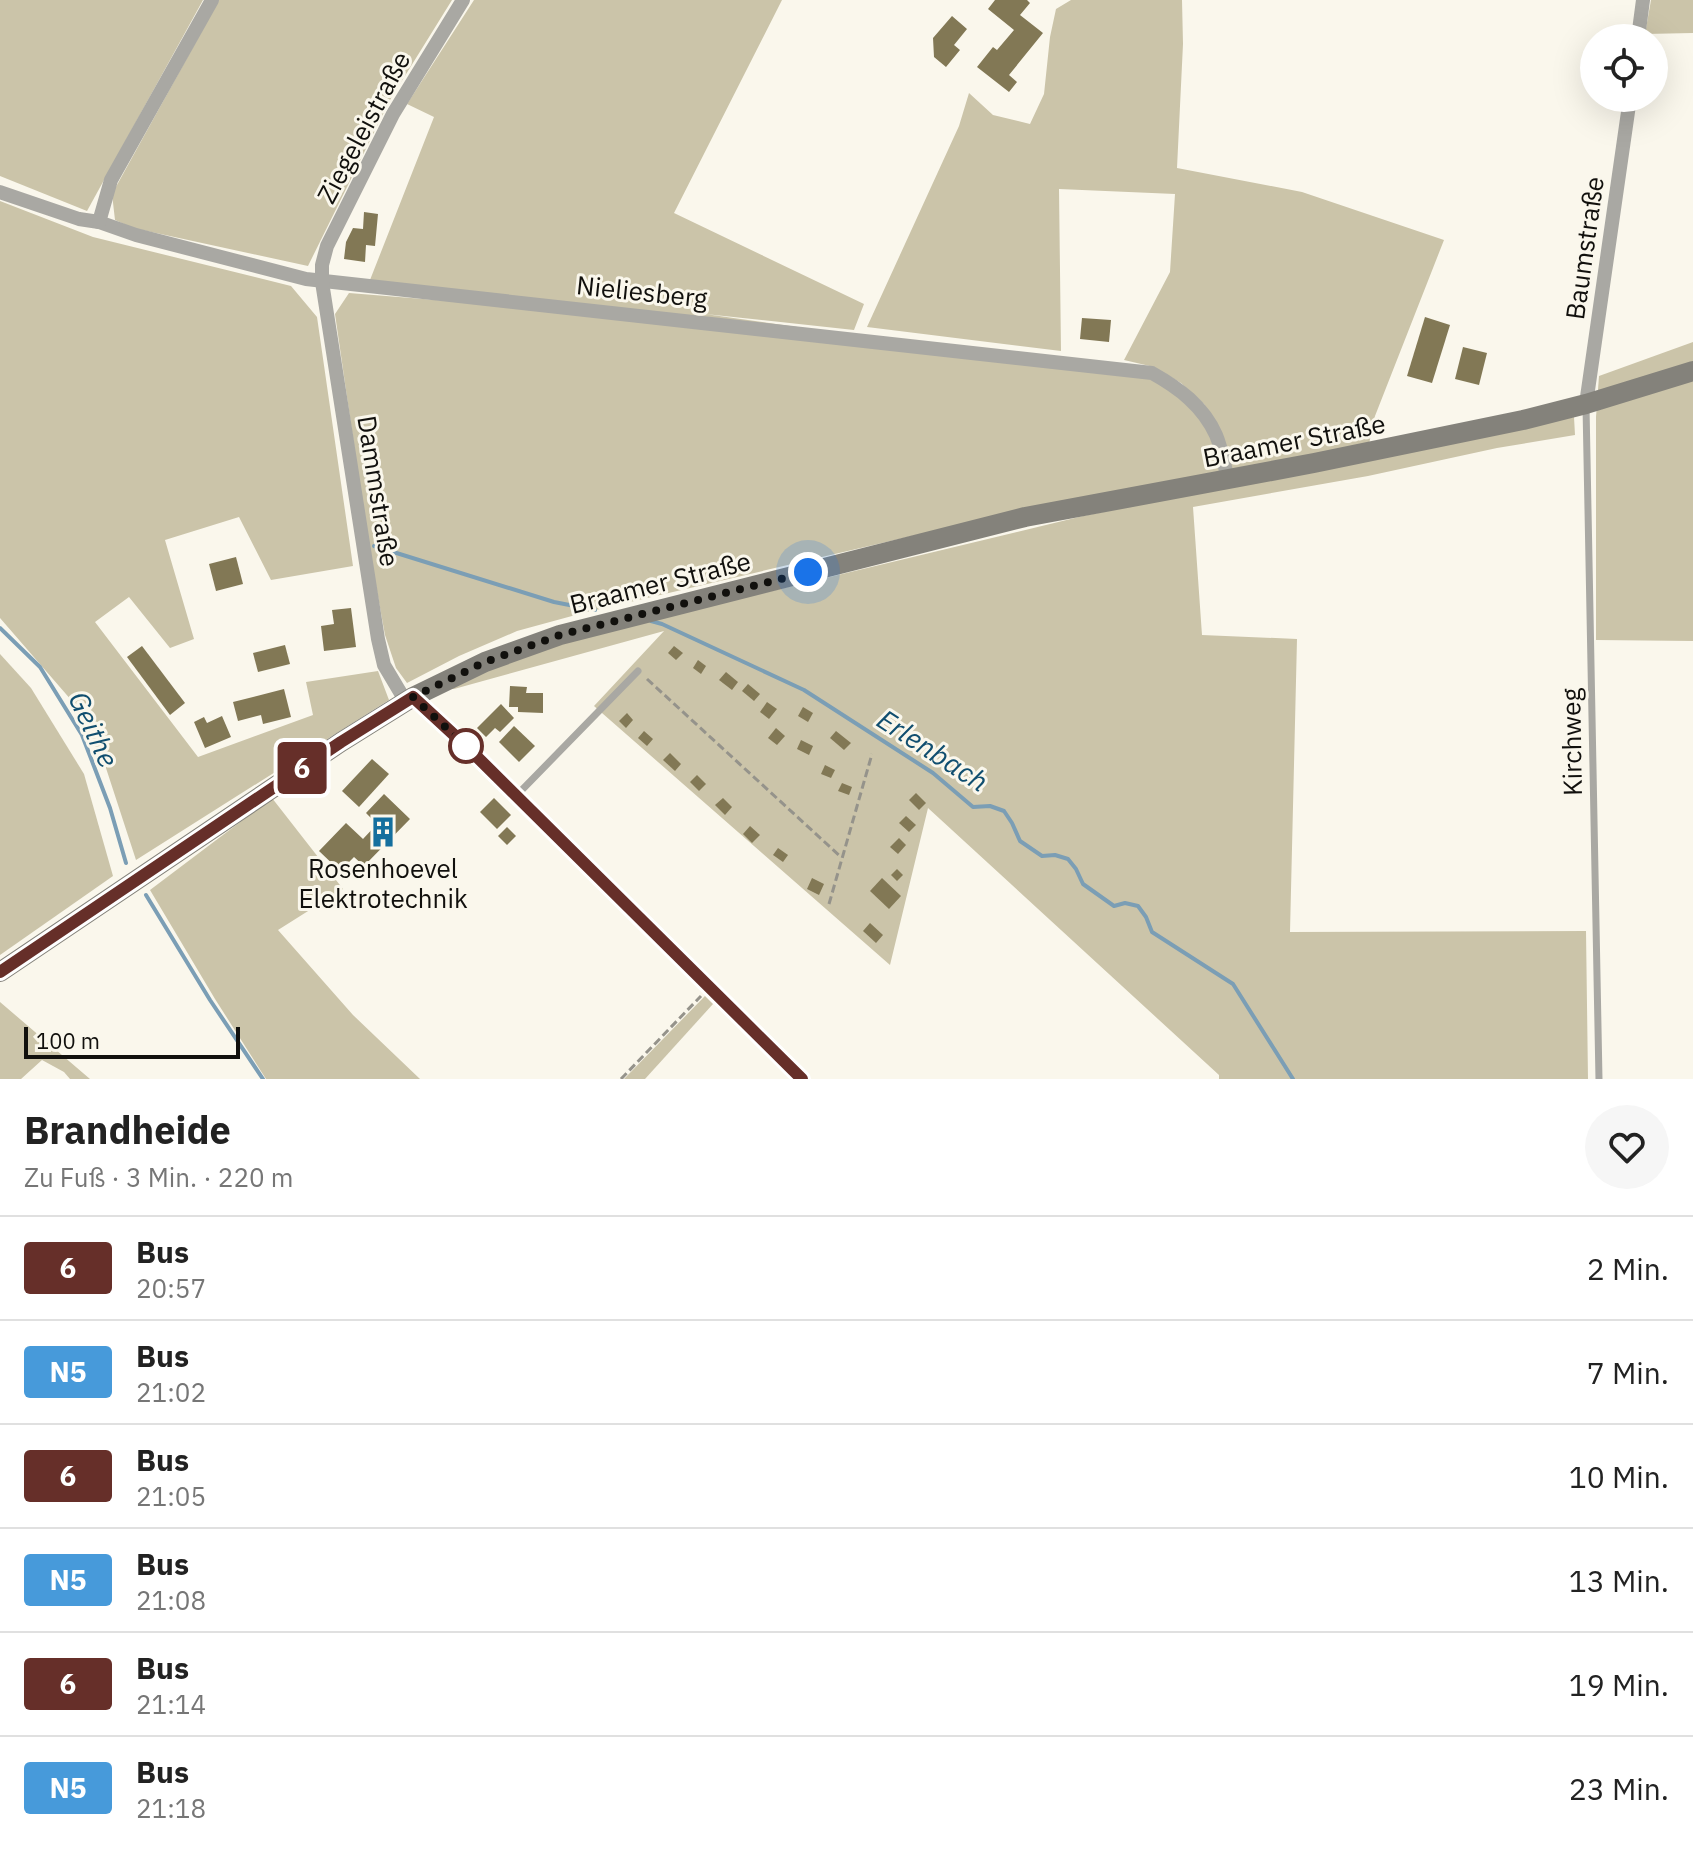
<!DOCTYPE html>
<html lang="de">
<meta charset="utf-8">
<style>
body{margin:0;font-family:"IBM Plex Sans",sans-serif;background:#f6f6f6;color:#222;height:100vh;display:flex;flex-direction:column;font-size:30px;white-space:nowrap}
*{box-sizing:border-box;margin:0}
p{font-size:26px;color:#767676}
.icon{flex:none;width:44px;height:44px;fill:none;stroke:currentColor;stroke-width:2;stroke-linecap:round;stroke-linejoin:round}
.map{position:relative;height:1079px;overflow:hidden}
.panel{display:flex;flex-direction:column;background:#fff;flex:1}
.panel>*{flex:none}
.badge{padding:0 16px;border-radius:6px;font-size:28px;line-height:52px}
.tools{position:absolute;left:1580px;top:24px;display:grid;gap:16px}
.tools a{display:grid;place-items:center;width:88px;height:88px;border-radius:50%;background:#fff;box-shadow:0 8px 32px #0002;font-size:40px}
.scale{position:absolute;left:24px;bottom:20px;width:216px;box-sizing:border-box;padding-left:8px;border:4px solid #11100d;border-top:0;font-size:22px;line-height:28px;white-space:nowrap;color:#11100d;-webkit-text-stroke:6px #faf7ec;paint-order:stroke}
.you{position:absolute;width:40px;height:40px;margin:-20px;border:6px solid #fff;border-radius:50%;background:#1a73e8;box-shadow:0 0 0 12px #1a73e833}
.map>.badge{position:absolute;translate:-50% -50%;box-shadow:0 0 0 4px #fff}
.round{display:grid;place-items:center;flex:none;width:84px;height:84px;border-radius:42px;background:#f6f6f6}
.overview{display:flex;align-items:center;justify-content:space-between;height:136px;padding:0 24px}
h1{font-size:38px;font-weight:700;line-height:60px}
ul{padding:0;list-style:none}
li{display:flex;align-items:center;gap:24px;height:104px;padding:0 24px;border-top:2px solid #e0e0e0}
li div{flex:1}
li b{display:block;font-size:30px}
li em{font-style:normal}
li .badge{min-width:88px;font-weight:700;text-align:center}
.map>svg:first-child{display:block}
.green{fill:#cbc4a9}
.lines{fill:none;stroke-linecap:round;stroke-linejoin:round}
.stream{stroke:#7b9eb5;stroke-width:4}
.building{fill:#827855}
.path{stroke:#95938b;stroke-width:3;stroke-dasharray:8 4;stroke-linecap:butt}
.lane{stroke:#a9a8a3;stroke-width:7}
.street{stroke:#a9a8a3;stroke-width:14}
.secondary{stroke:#84827b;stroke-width:20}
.line-casing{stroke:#fff;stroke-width:18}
.line{stroke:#662f29;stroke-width:12}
.walk{stroke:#11100d;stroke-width:8;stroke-dasharray:0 14.4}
.stop-dot{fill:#fff;stroke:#662f29;stroke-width:4}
.labels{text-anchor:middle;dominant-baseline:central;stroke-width:6;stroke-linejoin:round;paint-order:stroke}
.street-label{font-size:26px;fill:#11100d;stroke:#faf7ec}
.poi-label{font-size:26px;fill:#11100d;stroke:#faf7ec}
.water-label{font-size:28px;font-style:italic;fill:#104e6f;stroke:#faf7ec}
</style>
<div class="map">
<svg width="1693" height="1079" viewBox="0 0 1693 1079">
<rect width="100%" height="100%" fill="#faf7ec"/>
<g class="green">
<path d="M 0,0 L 203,0 L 87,211 L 0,176 Z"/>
<path d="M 219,0 L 452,0 L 390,100 L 308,266 L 133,228 L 115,220 L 112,194 Z"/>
<path d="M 474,0 L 782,0 L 674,213 L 864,304 L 854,330 L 705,314 L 1151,377 L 1174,390 L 1221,434 L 1204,404 L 1181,383 L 1154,367 L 1124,360 L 1170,272 L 1175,194 L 1059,189 L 1061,351 L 867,327 L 959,126 L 969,93 L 993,115 L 1030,124 L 1044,94 L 1050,37 L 1056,9 L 1071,0 L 1182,0 L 1183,44 L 1177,168 L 1302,192 L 1444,240 L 1375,416 L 1369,444 L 1023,510 L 583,613 L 517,631 L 459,656 L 407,683 L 396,668 L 385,635 L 368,542 L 335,314 L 349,293 L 448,301 L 370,280 L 434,117 L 407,104 Z"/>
<path d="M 1651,0 L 1693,0 L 1693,33 L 1645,34 Z"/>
<path d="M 0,201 L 93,237 L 291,286 L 317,317 L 353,566 L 271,580 L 239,517 L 165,540 L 194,639 L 170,648 L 129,597 L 95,622 L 198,757 L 313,715 L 306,682 L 378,671 L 389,700 L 136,860 L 105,765 L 72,701 L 0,618 Z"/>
<path d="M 1693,342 L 1693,641 L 1596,640 L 1596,417 L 1599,376 Z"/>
<path d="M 1574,417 L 1575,435 L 1497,448 L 1368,476 L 1193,507 L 1202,635 L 1297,639 L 1290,932 L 1586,931 L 1588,1079 L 1219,1079 L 1219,1075 L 928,808 L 890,965 L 594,706 L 664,631 L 454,689 L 448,688 L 465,678 L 572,639 L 1083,516 Z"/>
<path d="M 0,654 L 31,688 L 84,774 L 113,876 L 0,955 Z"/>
<path d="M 272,798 L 343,889 L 278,930 L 353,1015 L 420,1079 L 266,1079 L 215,999 L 150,890 Z"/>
<path d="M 705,996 L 713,1004 L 645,1079 L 624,1079 Z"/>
<path d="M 0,1002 L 90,1079 L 70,1079 L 64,1072 L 42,1060 L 21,1079 L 0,1079 Z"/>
</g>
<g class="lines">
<g class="stream">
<path d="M 374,546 L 554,602 L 595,610"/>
<path d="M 651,621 L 662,624 L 804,690 L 933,773 L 973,807 L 990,806 L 1004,811 L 1012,823 L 1020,841 L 1042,856 L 1055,855 L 1068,859 L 1076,869 L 1083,884 L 1114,906 L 1125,903 L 1138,906 L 1146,917 L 1152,932 L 1233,984 L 1293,1079"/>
<path d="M 0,628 L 40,667 L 82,735 L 110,808 L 126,863"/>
<path d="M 146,895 L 210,1000 L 263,1079"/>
</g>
</g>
<g class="building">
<path d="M 995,0 L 1027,0 L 1030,3 L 1020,15 L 1043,33 L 1009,75 L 1017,82 L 1009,92 L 977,67 L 993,47 L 997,50 L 1014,30 L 988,9 Z"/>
<path d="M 952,16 L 967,29 L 954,45 L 960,50 L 946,67 L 934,57 L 933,38 Z"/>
<path d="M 364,212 L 378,214 L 375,246 L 366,245 L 365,262 L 344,259 L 346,242 L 353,228 L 363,229 Z"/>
<path d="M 1425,317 L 1450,325 L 1432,383 L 1407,376 Z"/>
<path d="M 1082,318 L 1111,320 L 1109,342 L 1080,339 Z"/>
<path d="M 1463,347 L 1487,353 L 1479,385 L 1455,379 Z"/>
<path d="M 236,557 L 243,584 L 216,591 L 209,564 Z"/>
<path d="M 351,608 L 356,647 L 324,651 L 321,626 L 334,624 L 332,610 Z"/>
<path d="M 285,645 L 290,664 L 258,672 L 253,653 Z"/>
<path d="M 142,646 L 185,703 L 170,715 L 127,657 Z"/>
<path d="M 674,646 L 683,653 L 676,660 L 668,653 Z"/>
<path d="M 698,660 L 706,666 L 701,674 L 693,668 Z"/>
<path d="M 726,672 L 738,682 L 732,690 L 719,680 Z"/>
<path d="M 748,684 L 760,694 L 754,701 L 742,691 Z"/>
<path d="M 510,686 L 527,687 L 526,693 L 543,693 L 543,713 L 518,712 L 518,707 L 509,707 Z"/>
<path d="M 284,689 L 291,717 L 263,724 L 261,715 L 238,721 L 233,702 Z"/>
<path d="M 767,702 L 777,709 L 769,719 L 760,712 Z"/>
<path d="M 501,704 L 514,718 L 500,732 L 495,728 L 486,737 L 477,728 Z"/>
<path d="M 803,707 L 813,713 L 808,722 L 798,716 Z"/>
<path d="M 627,713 L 633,720 L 626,728 L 619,721 Z"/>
<path d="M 222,716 L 231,737 L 205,748 L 194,722 L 204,717 L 207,723 Z"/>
<path d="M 514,726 L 535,746 L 519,762 L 499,742 Z"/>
<path d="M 776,728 L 785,736 L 777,745 L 768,738 Z"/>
<path d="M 644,731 L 653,739 L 647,746 L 638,738 Z"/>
<path d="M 836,731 L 851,743 L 844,750 L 830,738 Z"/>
<path d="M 801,740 L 813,746 L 809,755 L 797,749 Z"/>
<path d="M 670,753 L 681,764 L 675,771 L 663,760 Z"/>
<path d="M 372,759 L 389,774 L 359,807 L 342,791 Z"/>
<path d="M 825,765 L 835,770 L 831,778 L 821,774 Z"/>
<path d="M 697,775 L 706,784 L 699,791 L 690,782 Z"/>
<path d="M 842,783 L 852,787 L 849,795 L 838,791 Z"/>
<path d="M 916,793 L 926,803 L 919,810 L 909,800 Z"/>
<path d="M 384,794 L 410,819 L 364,866 L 354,857 L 340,871 L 319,851 L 346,823 L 363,839 L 377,824 L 366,813 Z"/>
<path d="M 494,798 L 511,815 L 497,829 L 480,812 Z"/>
<path d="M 723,798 L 732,807 L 725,815 L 715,805 Z"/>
<path d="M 906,816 L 916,825 L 909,832 L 899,823 Z"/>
<path d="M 750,826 L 760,835 L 752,843 L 743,834 Z"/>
<path d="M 507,827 L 516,836 L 507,845 L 498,836 Z"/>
<path d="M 899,838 L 906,845 L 898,854 L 890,847 Z"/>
<path d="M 778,848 L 788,855 L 783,862 L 773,855 Z"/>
<path d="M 897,869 L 903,875 L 897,881 L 891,875 Z"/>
<path d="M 812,878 L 824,884 L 819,895 L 807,889 Z"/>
<path d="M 882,878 L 901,896 L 889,909 L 870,891 Z"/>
<path d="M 870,923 L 883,935 L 876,943 L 863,931 Z"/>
</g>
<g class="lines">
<g class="path">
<path d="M 647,679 L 841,857"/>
<path d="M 829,904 L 872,754"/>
<path d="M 621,1079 L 701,996"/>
</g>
<g class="lane">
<path d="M 1586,406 L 1599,1079"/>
<path d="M 516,796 L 638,671"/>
</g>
<g class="street">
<path d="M 1638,38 L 1643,0"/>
<path d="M 0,192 L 79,219 L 99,222 L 136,235 L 306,279 L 1152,373 C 1179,388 1203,406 1216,435 C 1222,449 1224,465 1228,479"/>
<path d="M 99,222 L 111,180 L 212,0"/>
<path d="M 1586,404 L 1630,98"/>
<path d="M 413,697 L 465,745 L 802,1079"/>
<path d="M 406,702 L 384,665 L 378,639 L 322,282 L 322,265 L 327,246 L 393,114 L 463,0"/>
</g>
<path class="secondary" d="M 0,972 L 341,742 L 413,697 L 485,662 L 560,635 L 1025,517 L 1314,463 L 1523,420 L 1586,404 L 1693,371"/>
</g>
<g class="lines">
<g class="line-casing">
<path id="line" d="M 0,972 L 341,742 L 413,697 L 465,745 L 802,1079"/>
</g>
<use href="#line" class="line"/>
<path class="walk" d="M 466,746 L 413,697 L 485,662 L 560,635 L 808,572"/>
</g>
<defs>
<g id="building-bare" transform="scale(2.4)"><path d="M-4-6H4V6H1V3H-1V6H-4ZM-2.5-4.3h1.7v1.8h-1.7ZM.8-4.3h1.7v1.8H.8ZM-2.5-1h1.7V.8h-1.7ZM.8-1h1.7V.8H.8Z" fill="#146f9e" stroke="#faf7ec" stroke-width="2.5" paint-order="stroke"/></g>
</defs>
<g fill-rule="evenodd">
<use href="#building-bare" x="383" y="832"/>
</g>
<circle class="stop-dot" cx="466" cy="746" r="16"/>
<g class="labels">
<g class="street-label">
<text transform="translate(363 127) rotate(-62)">Ziegeleistraße</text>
<text transform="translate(1584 248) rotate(-82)">Baumstraße</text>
<text transform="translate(642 291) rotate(6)">Nieliesberg</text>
<text transform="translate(1294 440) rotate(-11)">Braamer Straße</text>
<text transform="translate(379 491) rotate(81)">Dammstraße</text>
<text transform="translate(660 582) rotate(-14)">Braamer Straße</text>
<text transform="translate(1571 742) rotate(-91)">Kirchweg</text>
</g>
<g class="poi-label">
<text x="383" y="868">Rosenhoevel<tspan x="383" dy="30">Elektrotechnik</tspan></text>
</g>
<g class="water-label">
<text transform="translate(94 729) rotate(65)">Geithe</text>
<text transform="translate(933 750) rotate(33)">Erlenbach</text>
</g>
</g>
</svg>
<div class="tools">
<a><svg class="icon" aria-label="locate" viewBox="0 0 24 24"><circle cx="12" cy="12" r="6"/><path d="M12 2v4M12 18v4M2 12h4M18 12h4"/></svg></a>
</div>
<div class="scale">100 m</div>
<div class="you" style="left:808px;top:572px"></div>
<b class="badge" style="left:302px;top:768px;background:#662f29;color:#fff">6</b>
</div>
<section class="panel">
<div class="overview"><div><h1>Brandheide</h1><p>Zu Fuß · 3 Min. · 220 m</p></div><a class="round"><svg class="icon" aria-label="heart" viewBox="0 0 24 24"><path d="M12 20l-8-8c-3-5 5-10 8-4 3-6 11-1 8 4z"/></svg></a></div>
<ul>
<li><span class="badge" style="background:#662f29;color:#fff">6</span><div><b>Bus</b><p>20:57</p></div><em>2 Min.</em></li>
<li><span class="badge" style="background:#479ada;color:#fff">N5</span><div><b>Bus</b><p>21:02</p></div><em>7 Min.</em></li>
<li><span class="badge" style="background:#662f29;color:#fff">6</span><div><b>Bus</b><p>21:05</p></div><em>10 Min.</em></li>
<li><span class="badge" style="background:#479ada;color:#fff">N5</span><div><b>Bus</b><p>21:08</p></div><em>13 Min.</em></li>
<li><span class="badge" style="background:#662f29;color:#fff">6</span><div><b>Bus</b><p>21:14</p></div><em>19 Min.</em></li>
<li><span class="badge" style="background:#479ada;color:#fff">N5</span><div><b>Bus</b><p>21:18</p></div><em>23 Min.</em></li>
</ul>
</section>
